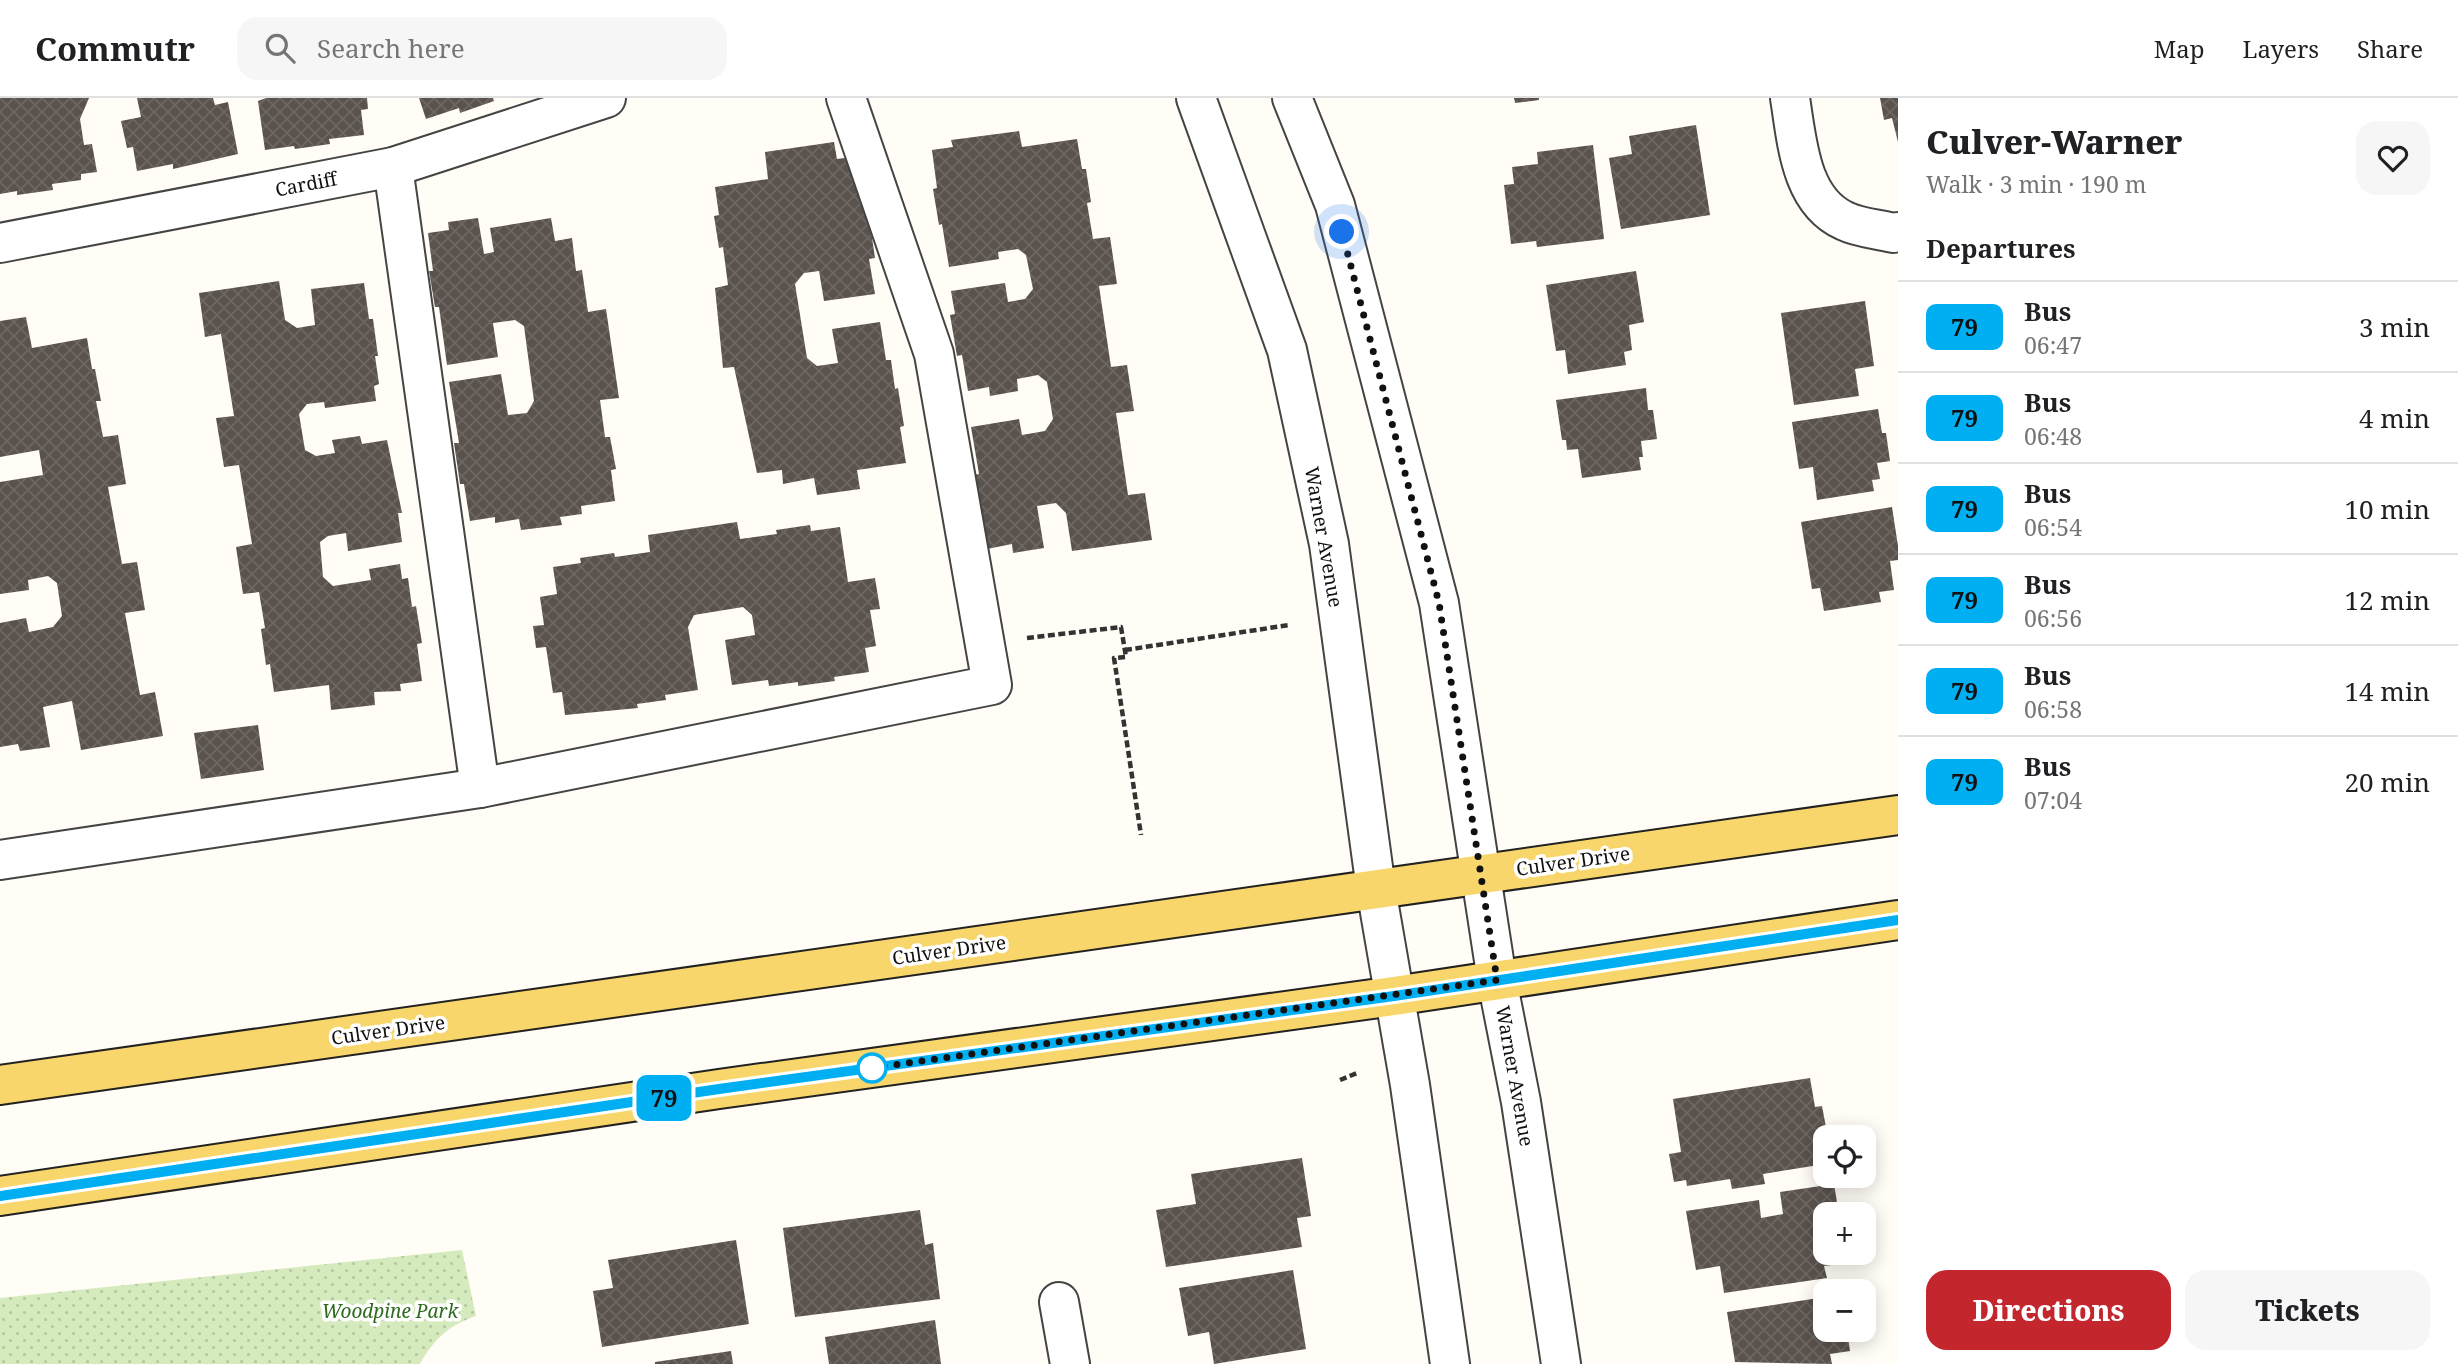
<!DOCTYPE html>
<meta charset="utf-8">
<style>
body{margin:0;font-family:"Noto Serif",serif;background:#f6f6f6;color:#202124;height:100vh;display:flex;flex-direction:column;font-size:26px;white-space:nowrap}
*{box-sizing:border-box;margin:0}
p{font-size:23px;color:#757577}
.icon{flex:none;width:38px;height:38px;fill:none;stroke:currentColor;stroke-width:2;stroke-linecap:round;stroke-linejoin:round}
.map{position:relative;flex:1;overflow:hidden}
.panel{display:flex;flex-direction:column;background:#fff;width:560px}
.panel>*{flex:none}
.badge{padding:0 14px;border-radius:10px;font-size:24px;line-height:46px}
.controls{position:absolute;left:1813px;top:1027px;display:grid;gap:14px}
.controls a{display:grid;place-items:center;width:63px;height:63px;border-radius:14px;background:#fff;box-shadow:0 4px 18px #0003;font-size:35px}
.you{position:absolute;width:35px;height:35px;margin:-18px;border:5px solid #fff;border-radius:50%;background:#1a73e8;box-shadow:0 0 0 10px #1a73e833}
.map>.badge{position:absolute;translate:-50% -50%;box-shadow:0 0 0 4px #fff}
h2{padding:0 28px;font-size:26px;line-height:63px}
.round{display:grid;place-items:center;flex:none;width:74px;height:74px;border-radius:21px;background:#f6f6f6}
.headline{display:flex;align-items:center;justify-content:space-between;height:119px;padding:0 28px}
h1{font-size:33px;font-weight:800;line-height:52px}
.button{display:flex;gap:14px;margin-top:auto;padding:14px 28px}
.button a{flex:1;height:80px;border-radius:21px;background:#c4262e;color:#fff;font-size:28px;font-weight:800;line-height:80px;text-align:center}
.button a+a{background:#f6f6f6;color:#202124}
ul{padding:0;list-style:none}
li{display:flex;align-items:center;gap:21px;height:91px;padding:0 28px;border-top:2px solid #e0e0e0}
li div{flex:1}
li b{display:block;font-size:26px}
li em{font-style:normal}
li .badge{min-width:77px;font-weight:700;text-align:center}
header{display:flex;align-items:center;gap:42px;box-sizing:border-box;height:98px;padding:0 35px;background:#fff;border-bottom:2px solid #e0e0e0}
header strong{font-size:33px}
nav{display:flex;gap:38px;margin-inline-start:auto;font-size:24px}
.search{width:490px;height:63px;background:#f6f6f6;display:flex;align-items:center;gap:18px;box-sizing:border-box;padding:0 24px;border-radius:21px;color:#757577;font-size:26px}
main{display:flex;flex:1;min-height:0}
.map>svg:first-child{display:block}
.park{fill:url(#park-dots)}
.building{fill:url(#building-cross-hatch)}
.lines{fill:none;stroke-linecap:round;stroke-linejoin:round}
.minor-casing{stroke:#444;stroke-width:42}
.major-casing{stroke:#222;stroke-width:42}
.path{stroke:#333;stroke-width:4.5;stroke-dasharray:7 3.5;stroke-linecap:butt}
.minor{stroke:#fff;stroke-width:38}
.major{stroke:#f9d66b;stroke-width:38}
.line-casing{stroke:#fff;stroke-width:16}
.line{stroke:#00aff2;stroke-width:10}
.walk{stroke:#111;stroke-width:7;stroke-dasharray:0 12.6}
.stop-dot{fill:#fff;stroke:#00aff2;stroke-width:3.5}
.labels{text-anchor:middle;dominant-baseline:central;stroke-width:7;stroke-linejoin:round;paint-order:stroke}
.street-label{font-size:19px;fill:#111;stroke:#fff}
.park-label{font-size:19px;font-style:italic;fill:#2f6b1f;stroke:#fff}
</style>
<header>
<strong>Commutr</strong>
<div class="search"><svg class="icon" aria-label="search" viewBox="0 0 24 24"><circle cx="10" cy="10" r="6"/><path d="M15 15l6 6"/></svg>Search here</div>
<nav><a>Map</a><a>Layers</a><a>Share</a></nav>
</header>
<main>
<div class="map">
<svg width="1898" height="1266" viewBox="0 0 1898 1266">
<defs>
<pattern id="park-dots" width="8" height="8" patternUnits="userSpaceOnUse" patternTransform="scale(1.75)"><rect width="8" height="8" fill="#d5ebbd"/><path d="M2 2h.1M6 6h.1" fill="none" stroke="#b6c8a1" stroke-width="1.8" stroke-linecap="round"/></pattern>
<pattern id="building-cross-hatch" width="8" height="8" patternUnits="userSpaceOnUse" patternTransform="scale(1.75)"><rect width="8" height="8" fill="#5a524d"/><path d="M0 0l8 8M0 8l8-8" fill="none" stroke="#6d6662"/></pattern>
</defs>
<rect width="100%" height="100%" fill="#fffdf5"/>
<path class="park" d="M 462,1152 L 476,1218 C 449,1227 433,1242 420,1266 L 0,1266 L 0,1200 Z"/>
<g class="building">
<path d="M 0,0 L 89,0 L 80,21 L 84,47 L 92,46 L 97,74 L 81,76 L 81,82 L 52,86 L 53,92 L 17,97 L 17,93 L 0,96 Z"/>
<path d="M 137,0 L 213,0 L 215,7 L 228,4 L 238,56 L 173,71 L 173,66 L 137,73 L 133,49 L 127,50 L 121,23 L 141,19 Z"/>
<path d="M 266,0 L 367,0 L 368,11 L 361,12 L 364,37 L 329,41 L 330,46 L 295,51 L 294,48 L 265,52 L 258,3 Z"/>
<path d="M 419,0 L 493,0 L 494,3 L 460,15 L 459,10 L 426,21 Z"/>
<path d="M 1514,0 L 1539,0 L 1539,2 L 1515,5 Z"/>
<path d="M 1880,0 L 1898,0 L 1898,44 L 1892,20 L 1884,22 Z"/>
<path d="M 1696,27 L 1710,117 L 1621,131 L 1609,60 L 1632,56 L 1629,38 Z"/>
<path d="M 1019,33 L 1022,49 L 1077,41 L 1082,71 L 1086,71 L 1091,104 L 1087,105 L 1093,141 L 1110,139 L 1117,186 L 1099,188 L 1111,269 L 1127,267 L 1134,313 L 1116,315 L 1128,397 L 1145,395 L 1152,442 L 1072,453 L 1066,415 L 1056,405 L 1037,408 L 1044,450 L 1013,455 L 1012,446 L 987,451 L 973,377 L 979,376 L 971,329 L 1019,321 L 1022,337 L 1045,333 L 1053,321 L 1047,284 L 1038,277 L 1017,281 L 1018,293 L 990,298 L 989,289 L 968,293 L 962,257 L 957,258 L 950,217 L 955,216 L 951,193 L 1005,185 L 1008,204 L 1025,201 L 1033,191 L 1026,157 L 1018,151 L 998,154 L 999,161 L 949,169 L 942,126 L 939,127 L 933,91 L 937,90 L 932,52 L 953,49 L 951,42 Z"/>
<path d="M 834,44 L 837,61 L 860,58 L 875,160 L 869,161 L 875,196 L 824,203 L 819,173 L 804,175 L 795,186 L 807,260 L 817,268 L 838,265 L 832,231 L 880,224 L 886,262 L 891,262 L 895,291 L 898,290 L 904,328 L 900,329 L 906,365 L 857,372 L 860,391 L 817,397 L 814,380 L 783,386 L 782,372 L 757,375 L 734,269 L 723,270 L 715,190 L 728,187 L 723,149 L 719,150 L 714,118 L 719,117 L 715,89 L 768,81 L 765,54 Z"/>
<path d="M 1593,47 L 1604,141 L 1537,149 L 1536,143 L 1511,146 L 1504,87 L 1514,86 L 1512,69 L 1538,66 L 1537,54 Z"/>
<path d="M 478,120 L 484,156 L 494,154 L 490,130 L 551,120 L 555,143 L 572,140 L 576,173 L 582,172 L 588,214 L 606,211 L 619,300 L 600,302 L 605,339 L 610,339 L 616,371 L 611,372 L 615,403 L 581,408 L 582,416 L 560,419 L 562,427 L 521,432 L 519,421 L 495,425 L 495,419 L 470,423 L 464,386 L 460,386 L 454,345 L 459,345 L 449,284 L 501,276 L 508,317 L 527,315 L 534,303 L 524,228 L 515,222 L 493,225 L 498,259 L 447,267 L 439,209 L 435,209 L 429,173 L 433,173 L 428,135 L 449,132 L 448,124 Z"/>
<path d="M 1636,173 L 1644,224 L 1629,227 L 1632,252 L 1624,254 L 1626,267 L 1568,276 L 1565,252 L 1556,253 L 1546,187 Z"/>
<path d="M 279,183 L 285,222 L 297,230 L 315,227 L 311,191 L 364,185 L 369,221 L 373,221 L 378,258 L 375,258 L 379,286 L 374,288 L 376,303 L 325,310 L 324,304 L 307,306 L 299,316 L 305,352 L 316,358 L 335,355 L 332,342 L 360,338 L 362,346 L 387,342 L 402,415 L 398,415 L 402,444 L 348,453 L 346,435 L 328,438 L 320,444 L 323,479 L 333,488 L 371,482 L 369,471 L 400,466 L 402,481 L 408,480 L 412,509 L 416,508 L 422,545 L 417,546 L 422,583 L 400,586 L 401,593 L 374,594 L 375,607 L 331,612 L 329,587 L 274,594 L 270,566 L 266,567 L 261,531 L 265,530 L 259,494 L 243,496 L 236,449 L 252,446 L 239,367 L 224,369 L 216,320 L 234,318 L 221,236 L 205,239 L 199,195 Z"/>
<path d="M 1865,203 L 1874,268 L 1855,271 L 1859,298 L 1794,307 L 1781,215 Z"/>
<path d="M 26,219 L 32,250 L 87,240 L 92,271 L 95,271 L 101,303 L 96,303 L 103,339 L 118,337 L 126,386 L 108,389 L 122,466 L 137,464 L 145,512 L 125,515 L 140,597 L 155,594 L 163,638 L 81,652 L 72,603 L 43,609 L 50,649 L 20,653 L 18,646 L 0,649 L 0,525 L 26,520 L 29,534 L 53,529 L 62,518 L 57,485 L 48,478 L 28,482 L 29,492 L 0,496 L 0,384 L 43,377 L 39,352 L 0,359 L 0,223 Z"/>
<path d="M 1646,290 L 1648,312 L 1653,312 L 1657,341 L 1641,343 L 1643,359 L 1639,359 L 1641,372 L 1582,380 L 1578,351 L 1567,352 L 1566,342 L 1562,342 L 1556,302 Z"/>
<path d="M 1878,311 L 1882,335 L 1886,335 L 1890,363 L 1877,365 L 1880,381 L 1872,382 L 1874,393 L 1817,402 L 1813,369 L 1799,371 L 1792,324 Z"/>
<path d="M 1892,409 L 1898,448 L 1898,462 L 1890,463 L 1894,492 L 1879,494 L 1881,504 L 1824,513 L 1820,490 L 1812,491 L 1801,424 Z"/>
<path d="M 737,424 L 740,441 L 777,436 L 776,432 L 810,427 L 811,433 L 840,429 L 848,484 L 875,480 L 880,511 L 870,512 L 876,548 L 865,550 L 869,574 L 834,579 L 835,583 L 798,588 L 798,584 L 769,588 L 768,582 L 732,587 L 725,542 L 755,537 L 752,517 L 743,509 L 694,517 L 688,529 L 698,592 L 665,597 L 666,602 L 637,606 L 638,610 L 565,617 L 562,594 L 553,595 L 546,549 L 536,550 L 533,528 L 544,527 L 540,499 L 557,496 L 553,469 L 581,465 L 580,460 L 614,455 L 615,459 L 650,454 L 648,437 Z"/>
<path d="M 258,627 L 264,672 L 201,681 L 194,635 Z"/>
<path d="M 1810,980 L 1815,1009 L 1822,1008 L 1828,1040 L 1825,1040 L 1825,1066 L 1763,1076 L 1765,1086 L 1732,1091 L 1730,1081 L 1687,1088 L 1686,1082 L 1674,1084 L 1669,1056 L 1681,1054 L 1673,1001 Z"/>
<path d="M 1302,1060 L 1311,1118 L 1297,1120 L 1302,1149 L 1166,1169 L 1156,1112 L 1196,1106 L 1191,1076 Z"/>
<path d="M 1834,1086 L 1839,1116 L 1825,1116 L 1825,1155 L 1845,1155 L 1847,1165 L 1824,1168 L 1827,1180 L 1724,1195 L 1720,1168 L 1696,1172 L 1686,1113 L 1759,1102 L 1761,1120 L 1783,1116 L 1780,1094 Z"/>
<path d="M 920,1112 L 925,1147 L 933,1145 L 940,1201 L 795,1219 L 783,1130 Z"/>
<path d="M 736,1142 L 749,1226 L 602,1249 L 593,1193 L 613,1190 L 608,1162 Z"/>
<path d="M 1293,1172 L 1306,1251 L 1214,1266 L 1209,1234 L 1188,1238 L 1179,1190 Z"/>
<path d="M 1825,1199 L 1825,1232 L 1847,1232 L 1850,1253 L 1830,1256 L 1832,1266 L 1735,1264 L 1727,1214 Z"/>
<path d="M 935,1222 L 941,1266 L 829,1266 L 825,1239 Z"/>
<path d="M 731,1253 L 733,1266 L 655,1266 L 655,1264 Z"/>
</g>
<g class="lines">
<g class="minor-casing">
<g id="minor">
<path d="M 1196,0 L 1287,252 L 1329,446 L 1376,791 L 1410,987 L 1450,1266"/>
<path d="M 1292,0 L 1335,107 L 1439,505 L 1497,882 L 1521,1004 L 1561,1266"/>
<path d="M 1790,0 C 1797,43 1800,103 1845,123 C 1859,130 1878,131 1893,135 L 1898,134"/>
<path d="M 393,69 L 480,690 L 992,587 L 934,256 L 846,0"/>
<path d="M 0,145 L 393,69 L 606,0"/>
<path d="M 0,762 L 480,690"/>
<path d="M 1059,1204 L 1070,1266"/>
</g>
</g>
<g class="major-casing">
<g id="major">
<path d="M 0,987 L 1898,717"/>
<path d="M 0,1098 L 719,991 L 1394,898 L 1898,822"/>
</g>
</g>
<g class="path">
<path d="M 1027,540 L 1121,529 L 1126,559 L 1114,560 L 1141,737"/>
<path d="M 1125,552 L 1289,527"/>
<path d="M 1340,982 L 1357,975"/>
</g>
<use href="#minor" class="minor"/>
<use href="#major" class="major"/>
</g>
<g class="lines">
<g class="line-casing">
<path id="line" d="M 0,1098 L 719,991 L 1394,898 L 1898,822"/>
</g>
<use href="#line" class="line"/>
<path class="walk" d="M 872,970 L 1497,882 L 1439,505 L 1342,134"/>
</g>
<circle class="stop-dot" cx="872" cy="970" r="14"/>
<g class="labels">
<g class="street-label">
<text transform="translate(306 86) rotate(-11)">Cardiff</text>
<text transform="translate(1324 439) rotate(80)">Warner Avenue</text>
<text transform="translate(1573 763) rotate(-8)">Culver Drive</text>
<text transform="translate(949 852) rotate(-8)">Culver Drive</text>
<text transform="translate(388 932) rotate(-8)">Culver Drive</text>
<text transform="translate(1515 978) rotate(80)">Warner Avenue</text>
</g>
<g class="park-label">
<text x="390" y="1213">Woodpine Park</text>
</g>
</g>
</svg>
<div class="controls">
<a><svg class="icon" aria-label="locate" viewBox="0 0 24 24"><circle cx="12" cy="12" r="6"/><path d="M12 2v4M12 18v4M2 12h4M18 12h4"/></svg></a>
<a>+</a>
<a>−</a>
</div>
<div class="you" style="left:1342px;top:134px"></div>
<b class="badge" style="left:664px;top:1000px;background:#00aff2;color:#111">79</b>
</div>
<section class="panel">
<div class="headline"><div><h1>Culver-Warner</h1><p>Walk · 3 min · 190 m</p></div><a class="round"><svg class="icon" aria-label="heart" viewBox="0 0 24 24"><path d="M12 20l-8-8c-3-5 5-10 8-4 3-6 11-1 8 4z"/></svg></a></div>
<h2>Departures</h2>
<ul>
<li><span class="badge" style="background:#00aff2;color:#111">79</span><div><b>Bus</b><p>06:47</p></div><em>3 min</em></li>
<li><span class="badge" style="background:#00aff2;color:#111">79</span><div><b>Bus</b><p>06:48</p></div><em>4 min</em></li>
<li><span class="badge" style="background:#00aff2;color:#111">79</span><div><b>Bus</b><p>06:54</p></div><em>10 min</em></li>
<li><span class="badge" style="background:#00aff2;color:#111">79</span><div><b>Bus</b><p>06:56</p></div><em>12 min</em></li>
<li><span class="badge" style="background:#00aff2;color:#111">79</span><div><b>Bus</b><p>06:58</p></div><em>14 min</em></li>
<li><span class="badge" style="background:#00aff2;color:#111">79</span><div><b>Bus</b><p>07:04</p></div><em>20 min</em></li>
</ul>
<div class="button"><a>Directions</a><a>Tickets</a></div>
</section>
</main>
